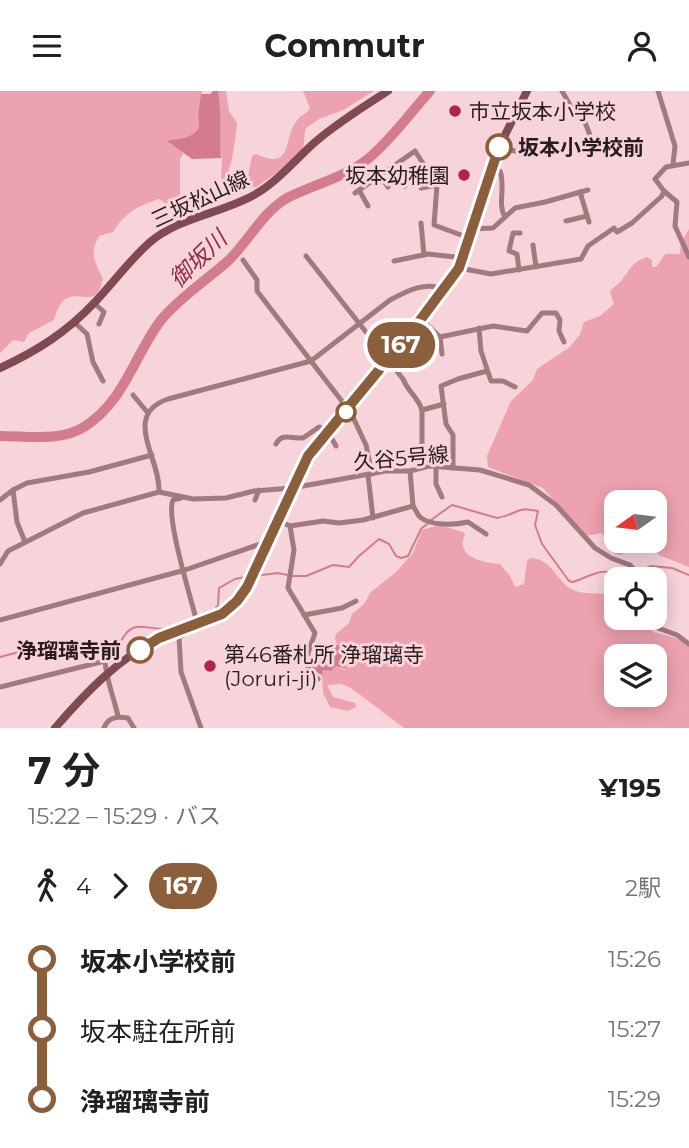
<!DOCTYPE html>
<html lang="ja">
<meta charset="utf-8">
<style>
body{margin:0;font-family:Montserrat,"Noto Sans JP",sans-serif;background:#f2f2f2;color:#202124;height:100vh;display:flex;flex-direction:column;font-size:26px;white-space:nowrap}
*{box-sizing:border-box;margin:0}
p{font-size:23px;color:#757577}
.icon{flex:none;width:38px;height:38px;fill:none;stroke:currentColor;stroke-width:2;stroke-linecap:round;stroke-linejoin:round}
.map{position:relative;height:637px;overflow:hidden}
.details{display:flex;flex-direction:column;background:#fff;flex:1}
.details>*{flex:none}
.badge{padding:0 14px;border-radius:23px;font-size:24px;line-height:46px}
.needle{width:46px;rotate:256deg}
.fabs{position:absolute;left:604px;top:399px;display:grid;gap:14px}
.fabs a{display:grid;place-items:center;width:63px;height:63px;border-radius:14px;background:#fff;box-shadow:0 4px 18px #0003;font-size:35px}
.map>.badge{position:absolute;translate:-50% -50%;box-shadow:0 0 0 4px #fff}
.legs{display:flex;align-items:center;gap:10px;height:77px;padding:0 28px;font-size:23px}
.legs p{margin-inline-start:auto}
.head{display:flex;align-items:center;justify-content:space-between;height:119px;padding:0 28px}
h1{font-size:38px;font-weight:700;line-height:52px}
ul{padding:0 28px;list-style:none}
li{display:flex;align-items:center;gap:24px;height:70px;font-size:26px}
li i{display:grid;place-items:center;width:10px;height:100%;margin:0 9px;background:currentColor}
li i::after{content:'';width:18px;height:18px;margin:-9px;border:5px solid;border-radius:50%;background:#fff}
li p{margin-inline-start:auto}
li:first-child i{background:linear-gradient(#0000 50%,currentColor 0)}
li:last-child i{background:linear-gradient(currentColor 50%,#0000 0)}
header{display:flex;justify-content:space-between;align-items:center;height:91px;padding:0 28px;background:#fff;font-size:32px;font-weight:700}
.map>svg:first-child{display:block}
.green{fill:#eda2af;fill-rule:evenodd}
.water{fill:#d37c8d}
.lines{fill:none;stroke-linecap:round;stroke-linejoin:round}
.stream{stroke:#d37c8d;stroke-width:2}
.river{stroke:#d37c8d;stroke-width:10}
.street{stroke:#a17a80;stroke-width:5}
.secondary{stroke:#804a54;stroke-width:8}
.line-1-casing{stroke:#fff;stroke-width:16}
.line-1{stroke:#8b5e3c;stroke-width:10}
.poi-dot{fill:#b22251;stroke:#f7d4d9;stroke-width:2.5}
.stop-1-dot{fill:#fff;stroke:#8b5e3c;stroke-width:3.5}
.labels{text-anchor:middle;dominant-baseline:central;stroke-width:6;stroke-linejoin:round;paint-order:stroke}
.poi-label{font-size:21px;fill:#281c1e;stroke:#f7d4d9;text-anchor:start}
.stop-label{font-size:21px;font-weight:bold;fill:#281c1e;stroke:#f7d4d9;text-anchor:start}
.street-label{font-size:21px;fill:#281c1e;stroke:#f7d4d9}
.water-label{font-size:23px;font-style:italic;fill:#922b48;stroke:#f7d4d9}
</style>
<header><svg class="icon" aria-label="menu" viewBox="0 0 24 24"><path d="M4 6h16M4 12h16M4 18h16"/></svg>Commutr<svg class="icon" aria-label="person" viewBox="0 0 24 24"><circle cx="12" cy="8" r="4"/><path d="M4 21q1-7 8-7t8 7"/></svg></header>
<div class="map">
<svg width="689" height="637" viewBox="0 0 689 637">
<rect width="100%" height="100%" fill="#f7d4d9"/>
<g class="green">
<path d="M 0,0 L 202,0 L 198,23 L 199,37 C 191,46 185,48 174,49 L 170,53 L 179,57 L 183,63 L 180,68 L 180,115 L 171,116 L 159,108 C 137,115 125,122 113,141 L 99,145 C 89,162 95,171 103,188 C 94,229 67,180 54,229 L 29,242 L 24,251 L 13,249 L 0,262 Z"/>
<path d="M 218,0 L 226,0 L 229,20 L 237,32 C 236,44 232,75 227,83 L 230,87 L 234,84 L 240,84 L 242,90 L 239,95 L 232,98 L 224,95 C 220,86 221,82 222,73 C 223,65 218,54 219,45 C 219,29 221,16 218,0 Z"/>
<path d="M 303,0 L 374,0 L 343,19 L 319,28 L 306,37 C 303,45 306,53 301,60 C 292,73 271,85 257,96 L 249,95 L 247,91 L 252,65 L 256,63 C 295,81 282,46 298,28 C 302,23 307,23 310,17 Z"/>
<path d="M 689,138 L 689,476 L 659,464 L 649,450 L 654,450 L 654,411 L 616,411 L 616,450 L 632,450 L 625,462 L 620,464 L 615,463 L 602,442 L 586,445 L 543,397 L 488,376 L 487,365 L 511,310 L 533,289 L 537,278 L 570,256 L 580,243 L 584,231 L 600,225 L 614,213 L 610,201 C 613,196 618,194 622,189 C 631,177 632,171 647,166 L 652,169 L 652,176 L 655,176 C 661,173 661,165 666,163 C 670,162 675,164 680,163 L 681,151 Z"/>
<path d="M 439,434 L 463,441 L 465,444 C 454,465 483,472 500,473 L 510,485 L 515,496 L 524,493 L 527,470 L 530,467 C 551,468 554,485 568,496 C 580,505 598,501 611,504 L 616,508 L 616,527 L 644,527 L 653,541 L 676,547 L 689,555 L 689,637 L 404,637 L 351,597 L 341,593 L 327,594 L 333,606 L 355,612 L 356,616 L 348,620 L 330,616 L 323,602 L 322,581 L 323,578 L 331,580 L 336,575 L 345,579 L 346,577 L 335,547 L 336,543 L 349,532 L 352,523 L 364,513 L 371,501 L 396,481 L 413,462 L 422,439 ZM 616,565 L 654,565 L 654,604 L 616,604 Z"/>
</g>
<g class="water">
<path d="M 213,0 L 218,0 C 222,22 219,44 221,67 L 192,68 L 167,50 C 181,47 189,49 199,37 L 198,23 L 201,3 L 210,3 Z"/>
<path d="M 333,551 L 339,555 L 346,578 L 336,575 L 331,580 L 323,579 L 322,584 L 312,579 C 314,566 323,557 333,551 Z"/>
</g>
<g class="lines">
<g class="stream">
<path d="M 431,429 L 452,414 L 497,427 C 518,423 517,415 538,420 L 535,434 L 542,453 L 569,490 L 573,491 C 591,485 606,473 622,488 L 651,475 L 672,477 L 689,484"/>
<path d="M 255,485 L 277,482 L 288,484"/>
<path d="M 293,485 L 306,485 L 333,474 L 349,476 L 359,465 L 379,448 L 389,453 L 396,465 L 401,467 L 408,465 L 421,438 L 427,433"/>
<path d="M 214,520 L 218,514 L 219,497 L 235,488 L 250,485"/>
<path d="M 0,566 C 13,563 32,556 45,559 C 61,562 61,561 77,556 L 94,563 L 96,551 C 104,547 111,553 120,552 C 133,526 143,539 168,538"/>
</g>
<path class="river" d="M 0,345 C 26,345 60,351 84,336 C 124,311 134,265 161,229 C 180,206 207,189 229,169 C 249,149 263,121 287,107 C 314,93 345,87 369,67 C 392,48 410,22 430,0"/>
<g class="street">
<path d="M 562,0 L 574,21 L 584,29 L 592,49 L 601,52"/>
<path d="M 658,0 L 675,55 L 673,73"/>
<path d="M 499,56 L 515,60"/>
<path d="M 689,72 L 666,76 L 655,88 L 664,100 L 677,111 L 675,135 L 689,166"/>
<path d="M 392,76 L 405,95"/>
<path d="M 491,77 L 500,80 C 506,96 497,113 505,126"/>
<path d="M 380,84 L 388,96"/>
<path d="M 421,97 L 437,94"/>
<path d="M 359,99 L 368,115"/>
<path d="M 580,101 L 589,131"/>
<path d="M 355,102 L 415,60 L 437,94 L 434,134 L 469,147"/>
<path d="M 566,130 L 587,125"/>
<path d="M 421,132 L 424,164"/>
<path d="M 472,138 L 493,137 L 515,117 L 545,111 L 588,99"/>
<path d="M 533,154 L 536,176"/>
<path d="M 306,165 L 403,288 C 408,301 418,306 422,319 L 422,377"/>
<path d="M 243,169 L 257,189 L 257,200 L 351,322 L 366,354 L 372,383"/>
<path d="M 394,170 L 428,163 L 464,167"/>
<path d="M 459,177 L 491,183 L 581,168 L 588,155 L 614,137 L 617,141 L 632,132 L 662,105 L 664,100"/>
<path d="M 519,179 L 517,163 L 509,160 L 513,142 L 520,142"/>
<path d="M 94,212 L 104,221 L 99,233"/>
<path d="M 421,228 L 440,246 L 493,235 L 527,240 L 542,222 L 556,222 L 560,229 L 559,240 L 564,251"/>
<path d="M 74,231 L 87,243 L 93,271 L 103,290"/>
<path d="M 479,237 L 481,260 L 491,290 L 503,290 L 515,296"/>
<path d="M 440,246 L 442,263"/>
<path d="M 133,304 L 148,322"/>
<path d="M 422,319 L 444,313"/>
<path d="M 276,353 C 282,341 292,348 303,347 L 319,336 L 328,341 L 336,355"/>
<path d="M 436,376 L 436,393 L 442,406"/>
<path d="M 453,377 L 453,344 L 446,333 L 441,295 L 458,288 L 487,280"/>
<path d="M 368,384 L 373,427"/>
<path d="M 159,401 C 161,368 121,324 168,308 L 311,270 L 390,209 C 405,201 429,188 444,200"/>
<path d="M 181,407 L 173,409 C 165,425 192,510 197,532 L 195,538 L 179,546 L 181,581 L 201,637"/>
<path d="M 0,409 L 13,399"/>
<path d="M 255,409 L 259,399"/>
<path d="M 413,415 C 416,419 417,423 420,426 C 430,435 455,434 468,431 L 486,443"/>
<path d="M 279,430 L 290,435 L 294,459 L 288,497 L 315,542 C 309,561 299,574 318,588"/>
<path d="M 290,435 L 323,430 L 339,432 L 363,429 L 413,415 L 410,380"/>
<path d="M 25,451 L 17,431 L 13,399 L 27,392 L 89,381 L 152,364"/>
<path d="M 0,473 L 8,460 L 83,422 L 159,401 L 193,408 L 226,407 L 254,400 L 292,397 L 386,380 L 410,380 L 429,375 L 480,379 L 529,394 L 556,414 L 595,457 L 611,467 L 630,474 L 638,483 L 639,488"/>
<path d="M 304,524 L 342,517 L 356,510"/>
<path d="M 647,527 L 650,534 L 677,544 L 689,553"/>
<path d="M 0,529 L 185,479 L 269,450"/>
<path d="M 0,596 L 105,570 C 106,588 114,607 118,625"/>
<path d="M 104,637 C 108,626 117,625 128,627 L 134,637"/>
</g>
<g class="secondary">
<path d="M 0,277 C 37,260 67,241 95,211 C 113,192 129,170 149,152 C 179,126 220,123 254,104 C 277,91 295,69 314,52 C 337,32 363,16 388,0"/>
<path d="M 55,637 C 86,601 118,568 161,546 C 199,526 218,534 247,496 L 313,357 L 387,271 L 448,194 L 459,177 L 495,64 L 527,0"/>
</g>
</g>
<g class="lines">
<g class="line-1-casing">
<path id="line-1" d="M 140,559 L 159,547 L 222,523 L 237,510 L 247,496 L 308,365 L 421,228 L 459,177 L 499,56"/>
</g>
<use href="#line-1" class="line-1"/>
</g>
<g class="poi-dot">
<circle cx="455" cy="20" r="7"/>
<circle cx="464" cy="84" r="7"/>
<circle cx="210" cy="575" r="7"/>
</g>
<g class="stop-1-dot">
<circle cx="499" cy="56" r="12"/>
<circle cx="346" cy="321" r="9"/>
<circle cx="140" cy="559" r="12"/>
</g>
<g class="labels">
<g class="poi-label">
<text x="469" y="20">市立坂本小学校</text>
<text x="450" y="84" text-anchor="end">坂本幼稚園</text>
<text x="224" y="563">第46番札所 浄瑠璃寺<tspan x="224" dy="24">(Joruri-ji)</tspan></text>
</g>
<g class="stop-label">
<text x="518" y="56">坂本小学校前</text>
<text x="121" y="559" text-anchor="end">浄瑠璃寺前</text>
</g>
<g class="street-label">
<text transform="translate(200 108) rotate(-25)">三坂松山線</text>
<text transform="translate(401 367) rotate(-5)">久谷5号線</text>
</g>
<g class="water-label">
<text transform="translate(198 168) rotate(-44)">御坂川</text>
</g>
</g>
</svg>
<div class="fabs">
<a><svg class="needle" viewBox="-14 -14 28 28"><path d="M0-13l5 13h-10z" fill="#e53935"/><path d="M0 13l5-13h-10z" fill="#757577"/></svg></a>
<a><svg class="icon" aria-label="locate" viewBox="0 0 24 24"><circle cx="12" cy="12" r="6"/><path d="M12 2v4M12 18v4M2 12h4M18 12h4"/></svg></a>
<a><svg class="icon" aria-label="layers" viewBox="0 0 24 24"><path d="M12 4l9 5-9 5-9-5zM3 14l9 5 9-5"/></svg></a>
</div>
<b class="badge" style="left:401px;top:254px;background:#8b5e3c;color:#fff">167</b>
</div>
<section class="details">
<div class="head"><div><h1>7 分</h1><p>15:22 – 15:29 · バス</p></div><b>¥195</b></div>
<div class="legs"><svg class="icon" aria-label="walk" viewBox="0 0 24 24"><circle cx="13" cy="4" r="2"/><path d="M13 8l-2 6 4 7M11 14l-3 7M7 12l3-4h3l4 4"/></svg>4<svg class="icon" aria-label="forward" viewBox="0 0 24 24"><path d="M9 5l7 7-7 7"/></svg><b class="badge" style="background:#8b5e3c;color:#fff">167</b><p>2駅</p></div>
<ul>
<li><i style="color:#8b5e3c"></i><b>坂本小学校前</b><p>15:26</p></li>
<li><i style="color:#8b5e3c"></i><span>坂本駐在所前</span><p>15:27</p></li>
<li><i style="color:#8b5e3c"></i><b>浄瑠璃寺前</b><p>15:29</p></li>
</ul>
</section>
